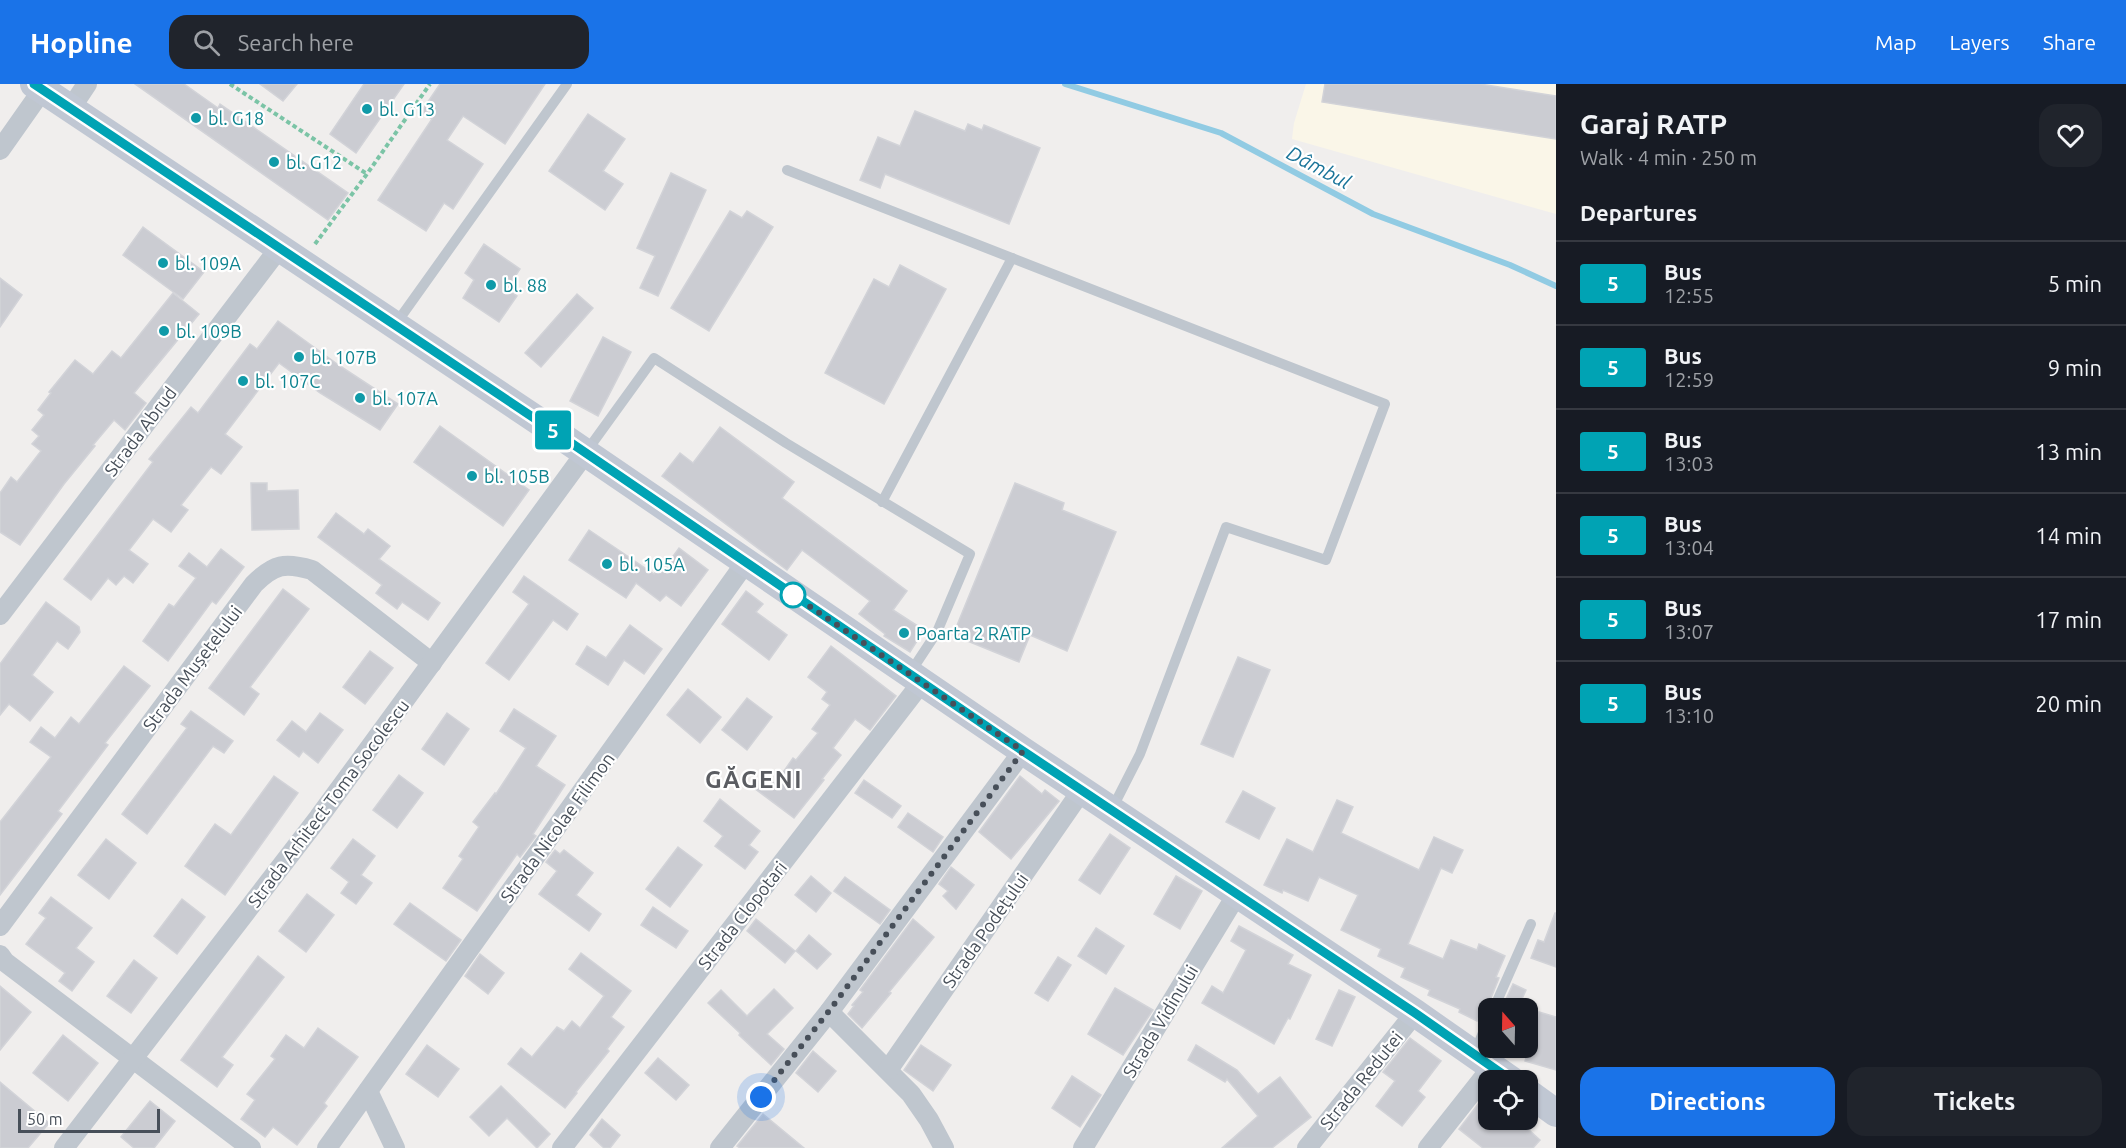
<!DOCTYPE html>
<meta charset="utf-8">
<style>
body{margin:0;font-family:Ubuntu,sans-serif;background:#20242c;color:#f1f3f6;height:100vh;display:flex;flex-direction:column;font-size:22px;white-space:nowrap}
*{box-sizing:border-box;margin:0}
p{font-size:20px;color:#9ea1a6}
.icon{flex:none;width:33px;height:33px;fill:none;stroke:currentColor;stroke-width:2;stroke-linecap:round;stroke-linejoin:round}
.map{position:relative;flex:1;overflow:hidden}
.side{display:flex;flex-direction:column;background:#171b24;width:570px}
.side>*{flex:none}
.badge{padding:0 12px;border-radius:4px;font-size:21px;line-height:39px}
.needle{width:39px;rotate:340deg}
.tools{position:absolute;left:1478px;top:914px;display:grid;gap:12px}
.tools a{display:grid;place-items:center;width:60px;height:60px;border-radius:12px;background:#171b24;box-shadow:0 2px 4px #0004;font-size:30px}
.scale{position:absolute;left:18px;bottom:15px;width:142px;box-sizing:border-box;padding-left:6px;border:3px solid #474f59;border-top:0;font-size:16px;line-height:21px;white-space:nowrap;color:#474f59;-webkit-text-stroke:4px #fff;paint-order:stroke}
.you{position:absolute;width:30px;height:30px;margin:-15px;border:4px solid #fff;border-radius:50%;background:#1a73e8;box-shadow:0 0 0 9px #1a73e833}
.map>.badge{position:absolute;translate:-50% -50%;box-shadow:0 0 0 3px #fff}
h2{padding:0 24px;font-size:22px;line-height:54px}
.round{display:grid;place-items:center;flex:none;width:63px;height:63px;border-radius:18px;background:#20242c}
.headline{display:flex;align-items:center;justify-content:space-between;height:102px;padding:0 24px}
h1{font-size:28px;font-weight:600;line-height:45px}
.button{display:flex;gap:12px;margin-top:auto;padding:12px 24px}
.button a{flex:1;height:69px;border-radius:18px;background:#1a73e8;color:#fff;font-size:24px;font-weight:600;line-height:69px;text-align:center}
.button a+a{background:#20242c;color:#f1f3f6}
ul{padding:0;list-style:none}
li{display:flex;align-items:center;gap:18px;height:84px;padding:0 24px;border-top:2px solid #363941}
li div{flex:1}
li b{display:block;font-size:22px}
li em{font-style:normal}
li .badge{min-width:66px;font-weight:700;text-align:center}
header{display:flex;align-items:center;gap:36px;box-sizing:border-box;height:84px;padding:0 30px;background:#1a73e8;color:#fff}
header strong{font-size:28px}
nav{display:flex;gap:33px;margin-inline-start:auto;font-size:21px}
.search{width:420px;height:54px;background:#20242c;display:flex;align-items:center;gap:15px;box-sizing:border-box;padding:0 21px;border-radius:18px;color:#9ea1a6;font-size:22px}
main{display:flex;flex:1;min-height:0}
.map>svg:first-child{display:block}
.commercial{fill:#faf6e8}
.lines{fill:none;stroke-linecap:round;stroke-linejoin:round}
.stream{stroke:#91cbe3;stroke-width:6}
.building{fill:#cbccd2;stroke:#d2d3d8;stroke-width:1.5}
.path{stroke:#7bc4a6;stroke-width:4;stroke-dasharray:4.5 3;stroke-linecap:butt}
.lane{stroke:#bfc6ce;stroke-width:10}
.street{stroke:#bfc6ce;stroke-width:20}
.secondary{stroke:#c0c7d3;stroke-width:28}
.line-casing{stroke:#fff;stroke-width:14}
.line{stroke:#00a3b4;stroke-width:9}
.walk{stroke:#474f59;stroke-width:6;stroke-dasharray:0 10.8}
.culture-dot{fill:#0f9aa8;stroke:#fff;stroke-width:2}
.stop-dot{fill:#fff;stroke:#00a3b4;stroke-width:3}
.labels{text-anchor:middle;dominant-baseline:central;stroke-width:4.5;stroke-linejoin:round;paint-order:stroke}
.culture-label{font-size:18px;fill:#0d838f;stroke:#fff;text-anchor:start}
.street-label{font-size:18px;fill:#474f59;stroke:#fff}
.water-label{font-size:20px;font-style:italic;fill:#1a7499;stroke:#fff}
.district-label{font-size:24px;font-weight:bold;letter-spacing:1.5px;fill:#5b5d62;stroke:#fff}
</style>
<header>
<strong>Hopline</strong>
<div class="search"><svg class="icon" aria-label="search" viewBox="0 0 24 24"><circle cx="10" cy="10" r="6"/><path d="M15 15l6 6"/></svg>Search here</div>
<nav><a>Map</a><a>Layers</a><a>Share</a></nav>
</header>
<main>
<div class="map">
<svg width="1556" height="1064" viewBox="0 0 1556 1064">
<rect width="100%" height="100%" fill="#f0eeed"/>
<path class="commercial" d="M 1306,0 L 1556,0 L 1556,130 L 1292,55 L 1294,39 Z"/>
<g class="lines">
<path class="stream" d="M 1065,0 L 1221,49 L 1373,130 L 1510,181 L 1556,202"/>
</g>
<g class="building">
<path d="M 135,0 L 184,0 L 218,24 L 220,20 L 348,109 L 328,136 Z"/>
<path d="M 260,0 L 297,0 L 283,17 Z"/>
<path d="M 364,0 L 404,0 L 356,69 L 330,50 Z"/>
<path d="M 440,0 L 545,0 L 505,60 L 463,32 L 447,56 L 483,80 L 453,125 L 444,119 L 426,147 L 378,116 L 432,35 L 421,28 Z"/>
<path d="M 1325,0 L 1480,0 L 1556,12 L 1556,55 L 1322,18 Z"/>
<path d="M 915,27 L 965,47 L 968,40 L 982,46 L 984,41 L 1040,64 L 1009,140 L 885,90 L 880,104 L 860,96 L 878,53 L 900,62 Z"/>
<path d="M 588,30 L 625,55 L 603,87 L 623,100 L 605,126 L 549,87 Z"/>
<path d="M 671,89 L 706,106 L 658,212 L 640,204 L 655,172 L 637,164 Z"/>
<path d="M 730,127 L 742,134 L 747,127 L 773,143 L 709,247 L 671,224 Z"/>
<path d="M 143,143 L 204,188 L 183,215 L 123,171 Z"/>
<path d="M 484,160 L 520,185 L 507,205 L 517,212 L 499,238 L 463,214 L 474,196 L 465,189 Z"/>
<path d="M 900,181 L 946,205 L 884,320 L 825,289 L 874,195 L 889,203 Z"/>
<path d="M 0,194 L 22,211 L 0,243 Z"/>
<path d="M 173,209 L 199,230 L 134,309 L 146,319 L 125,346 L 114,336 L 93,361 L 95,362 L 64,400 L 20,461 L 0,448 L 0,409 L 11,393 L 17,398 L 41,367 L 32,360 L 39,352 L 32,346 L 44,331 L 38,326 L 51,309 L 49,308 L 75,276 L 93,290 L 112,267 L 121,274 Z"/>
<path d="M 577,210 L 593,224 L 541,283 L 525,269 Z"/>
<path d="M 278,237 L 340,282 L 398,320 L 380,346 L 320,309 L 279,279 L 225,350 L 242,363 L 221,390 L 211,383 L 181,421 L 188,426 L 171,448 L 153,435 L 129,466 L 148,480 L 133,499 L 124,492 L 116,501 L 108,494 L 91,516 L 64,495 L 153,378 L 149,375 L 191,323 L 198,329 L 250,260 L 257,265 Z"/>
<path d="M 603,253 L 631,268 L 598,332 L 570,317 Z"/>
<path d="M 440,342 L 529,406 L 503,442 L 414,378 Z"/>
<path d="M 720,343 L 794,398 L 782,414 L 907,507 L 893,526 L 924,546 L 910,568 L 884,552 L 885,550 L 859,530 L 870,517 L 802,466 L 787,486 L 662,392 L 680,369 L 693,379 Z"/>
<path d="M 251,399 L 267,399 L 267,407 L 298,406 L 299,445 L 252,446 Z"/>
<path d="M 1015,399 L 1064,419 L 1062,426 L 1116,448 L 1067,567 L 1030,551 L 1019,578 L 953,551 Z"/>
<path d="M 336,429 L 364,450 L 368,445 L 390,462 L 379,475 L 440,519 L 428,536 L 402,518 L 397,525 L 376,509 L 382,501 L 318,453 Z"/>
<path d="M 589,446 L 654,490 L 657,486 L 661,489 L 679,464 L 708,486 L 681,522 L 666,511 L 660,517 L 636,499 L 626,514 L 569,476 Z"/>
<path d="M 221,465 L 244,483 L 216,520 L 212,517 L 168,577 L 143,557 L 169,520 L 174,523 L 196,494 L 179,482 L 189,469 L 207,483 Z"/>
<path d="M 524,492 L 578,530 L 567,546 L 553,536 L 509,596 L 486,579 L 529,520 L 513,508 Z"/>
<path d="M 283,505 L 309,525 L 250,603 L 259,610 L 244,631 L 209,604 Z"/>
<path d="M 746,507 L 763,520 L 756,528 L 787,551 L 769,576 L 722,540 Z"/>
<path d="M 46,518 L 79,543 L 80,548 L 68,565 L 57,557 L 32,591 L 53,608 L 30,637 L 9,620 L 0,631 L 0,580 Z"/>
<path d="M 630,541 L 662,565 L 644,590 L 624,576 L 608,601 L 576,580 L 587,562 L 606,574 Z"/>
<path d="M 831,562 L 896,612 L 870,646 L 855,635 L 833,664 L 841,671 L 822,695 L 824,696 L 794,734 L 754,704 L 763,691 L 775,700 L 793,674 L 796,676 L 818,649 L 812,645 L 830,621 L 822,615 L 827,608 L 808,593 Z"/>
<path d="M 370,567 L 393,584 L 365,620 L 343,603 Z"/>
<path d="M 1238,573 L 1270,586 L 1233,673 L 1201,660 Z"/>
<path d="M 124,582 L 150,602 L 105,659 L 108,661 L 58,727 L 62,730 L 0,811 L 0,738 L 51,673 L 30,658 L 41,643 L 55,654 L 71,633 L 79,640 Z"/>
<path d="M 688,605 L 721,633 L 700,659 L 667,631 Z"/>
<path d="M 747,614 L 772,633 L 747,666 L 722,646 Z"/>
<path d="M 514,625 L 556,652 L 536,682 L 565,701 L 533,750 L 536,752 L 520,773 L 517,770 L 477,827 L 443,804 L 463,775 L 459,772 L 479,743 L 473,738 L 495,709 L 496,710 L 526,664 L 500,647 Z"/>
<path d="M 191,627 L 233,657 L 224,669 L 213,662 L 147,750 L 122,730 L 187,644 L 181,640 Z"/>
<path d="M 320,629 L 343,646 L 318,679 L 303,667 L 299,673 L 277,656 L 292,637 L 306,648 Z"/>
<path d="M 447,629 L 469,645 L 444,681 L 422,665 Z"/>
<path d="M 399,691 L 423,709 L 397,744 L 373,726 Z"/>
<path d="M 274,692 L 298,709 L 225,811 L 185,782 L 215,740 L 231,751 Z"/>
<path d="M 1020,692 L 1042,710 L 1045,706 L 1059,717 L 1011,775 L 979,748 Z"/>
<path d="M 864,696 L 901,722 L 892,734 L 855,709 Z"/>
<path d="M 1243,707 L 1275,724 L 1259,755 L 1226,738 Z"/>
<path d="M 720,715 L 760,747 L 749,761 L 758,768 L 745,785 L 715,762 L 723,752 L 704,737 Z"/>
<path d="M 1337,716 L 1353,723 L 1341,749 L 1419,786 L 1434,753 L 1463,766 L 1452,789 L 1441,784 L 1408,860 L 1443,875 L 1451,856 L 1477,866 L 1479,860 L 1505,872 L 1496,893 L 1499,894 L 1487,924 L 1483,924 L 1477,937 L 1459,928 L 1460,925 L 1428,911 L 1430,906 L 1401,893 L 1405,884 L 1378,872 L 1381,865 L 1341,846 L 1358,811 L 1319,793 L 1308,817 L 1283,806 L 1282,809 L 1264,801 L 1287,755 L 1313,768 Z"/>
<path d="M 908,729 L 943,753 L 933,768 L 898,743 Z"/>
<path d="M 1110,750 L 1130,764 L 1100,810 L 1079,796 Z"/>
<path d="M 106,755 L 136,779 L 109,815 L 78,791 Z"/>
<path d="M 353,755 L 375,772 L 361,791 L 372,799 L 356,820 L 341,809 L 349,798 L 331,784 Z"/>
<path d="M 678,763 L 702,781 L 670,823 L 646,805 Z"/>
<path d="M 555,766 L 560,770 L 564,766 L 593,789 L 576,811 L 601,830 L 589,847 L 539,810 L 557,787 L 546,778 Z"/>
<path d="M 951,783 L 974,801 L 956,825 L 943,812 L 948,807 L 939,800 Z"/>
<path d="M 811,792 L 831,809 L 816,828 L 795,811 Z"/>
<path d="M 1176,792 L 1202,807 L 1180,845 L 1154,830 Z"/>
<path d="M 845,793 L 890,826 L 880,840 L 834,807 Z"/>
<path d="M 307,810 L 334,831 L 306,868 L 279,847 Z"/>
<path d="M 51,813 L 92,844 L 76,864 L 94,878 L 72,907 L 59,897 L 65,889 L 26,860 L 46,834 L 39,829 Z"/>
<path d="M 182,815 L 205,833 L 177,870 L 154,852 Z"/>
<path d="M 410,819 L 461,856 L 446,877 L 394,840 Z"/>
<path d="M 653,823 L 688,847 L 676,864 L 641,841 Z"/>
<path d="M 1555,829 L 1556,829 L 1556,883 L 1531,874 L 1538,856 L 1544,858 Z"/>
<path d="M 756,835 L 795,867 L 785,879 L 747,847 Z"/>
<path d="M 913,835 L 934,853 L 889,908 L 891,909 L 862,944 L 848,930 L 854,922 L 852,921 L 863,908 L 860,906 Z"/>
<path d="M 1239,842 L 1293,871 L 1288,880 L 1311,891 L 1290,935 L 1288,934 L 1274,960 L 1202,919 L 1212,902 L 1223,909 L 1246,866 L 1231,857 Z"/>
<path d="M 1096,844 L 1124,862 L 1106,890 L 1078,872 Z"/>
<path d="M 809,851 L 831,870 L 817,885 L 796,867 Z"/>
<path d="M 581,869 L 631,907 L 611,933 L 624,943 L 607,965 L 609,967 L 576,1008 L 577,1009 L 565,1024 L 508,980 L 521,964 L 532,973 L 557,943 L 564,947 L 572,937 L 580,944 L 604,912 L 569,885 Z"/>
<path d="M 480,870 L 504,889 L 488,910 L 465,892 Z"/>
<path d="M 258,872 L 284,893 L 222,973 L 233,981 L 217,1003 L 181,976 Z"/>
<path d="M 1058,873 L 1071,881 L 1048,917 L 1035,909 Z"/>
<path d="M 134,876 L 157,894 L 131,929 L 107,912 Z"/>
<path d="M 1513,900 L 1526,906 L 1518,924 L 1502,924 Z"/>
<path d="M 0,902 L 31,928 L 0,966 Z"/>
<path d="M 1115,904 L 1153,926 L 1123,971 L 1088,950 Z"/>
<path d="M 774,905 L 793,924 L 767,950 L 784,965 L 771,981 L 739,951 L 740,949 L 708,919 L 721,906 L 747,932 Z"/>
<path d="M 1339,906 L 1355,913 L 1332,962 L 1316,955 Z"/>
<path d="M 1539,928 L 1556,933 L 1556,986 L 1525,977 Z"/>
<path d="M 318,944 L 358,973 L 324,1019 L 327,1022 L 297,1061 L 273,1043 L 265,1053 L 241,1035 L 255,1016 L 247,1010 L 275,975 L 271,972 L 286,951 L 304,964 Z"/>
<path d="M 63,951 L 98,979 L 68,1017 L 33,989 Z"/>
<path d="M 1410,954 L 1441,977 L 1418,1007 L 1425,1013 L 1402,1042 L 1376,1022 L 1395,997 L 1383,988 Z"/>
<path d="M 427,961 L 459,985 L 438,1013 L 406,990 Z"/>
<path d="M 921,961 L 951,981 L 933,1007 L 904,986 Z"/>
<path d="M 1196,961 L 1237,986 L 1258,1010 L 1280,993 L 1311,1033 L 1272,1064 L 1222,1064 L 1258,1032 L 1227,995 L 1225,998 L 1188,976 Z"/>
<path d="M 813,967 L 836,987 L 818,1008 L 796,989 Z"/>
<path d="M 658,974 L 689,1001 L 676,1016 L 645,989 Z"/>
<path d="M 1072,992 L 1101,1011 L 1080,1043 L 1052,1024 Z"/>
<path d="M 0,998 L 49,1039 L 28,1064 L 0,1064 Z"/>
<path d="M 501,1002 L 550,1050 L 537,1064 L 507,1034 L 489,1052 L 470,1033 Z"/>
<path d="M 1488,1007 L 1488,1035 L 1517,1035 L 1540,1056 L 1533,1064 L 1483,1064 L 1459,1045 Z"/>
<path d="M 150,1017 L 175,1037 L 154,1064 L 134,1064 L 121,1053 Z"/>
<path d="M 763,1030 L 804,1064 L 740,1064 L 737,1062 Z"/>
<path d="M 602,1035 L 620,1051 L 610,1064 L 604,1064 L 590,1051 Z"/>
</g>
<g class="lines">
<g class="path">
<path d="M 230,0 L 367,90"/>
<path d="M 315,160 L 367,90 L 430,0"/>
</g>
<g class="lane">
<path d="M 787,86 L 1385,320 L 1326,476 L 1226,443 L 1140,670 L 1112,725"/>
<path d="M 395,241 L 567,0"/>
<path d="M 586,368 L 654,274 L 786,359 L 970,470 L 937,548 L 910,589"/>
<path d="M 882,418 L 1012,174"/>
<path d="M 1494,924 L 1531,840"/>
<path d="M 1474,970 L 1488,937"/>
</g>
<g class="street">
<path d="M 71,24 L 87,0"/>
<path d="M 0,66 L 43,5"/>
<path d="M 0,531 L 280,163"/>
<path d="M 0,842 L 254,500 C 274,480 285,478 312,486 L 432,579"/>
<path d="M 0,871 L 5,878 L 251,1064"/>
<path d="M 829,928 L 911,1010 L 929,1036 L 944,1064"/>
<path d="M 888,986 L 1082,706"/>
<path d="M 368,1007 L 395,1064"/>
<path d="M 64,1064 L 319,733 L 586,368"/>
<path d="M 327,1064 L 746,478"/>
<path d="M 562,1064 L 922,598"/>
<path d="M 720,1064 L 829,928 L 1023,667"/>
<path d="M 1083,1064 L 1237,810"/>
<path d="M 1307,1064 L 1415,929"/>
<path d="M 1428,1064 L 1492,983"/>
</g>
<g class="secondary">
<path d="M 34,0 L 561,352 L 1023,667 L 1415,929 L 1511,996"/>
<path d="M 1527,1008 L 1556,1029"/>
</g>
</g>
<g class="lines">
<g class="line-casing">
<path id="line" d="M 34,0 L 561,352 L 1005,655 L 1415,929 L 1511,996"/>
</g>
<use href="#line" class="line"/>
<path class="walk" d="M 761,1013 L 829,927 L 1023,667 L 793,511"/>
</g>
<g class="culture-dot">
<circle cx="367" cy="25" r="6"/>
<circle cx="196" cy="34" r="6"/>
<circle cx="274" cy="78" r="6"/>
<circle cx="163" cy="179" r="6"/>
<circle cx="491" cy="201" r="6"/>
<circle cx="164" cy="247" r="6"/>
<circle cx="299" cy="273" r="6"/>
<circle cx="243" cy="297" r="6"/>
<circle cx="360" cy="314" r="6"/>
<circle cx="472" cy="392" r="6"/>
<circle cx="607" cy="480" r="6"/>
<circle cx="904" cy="549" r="6"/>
</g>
<circle class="stop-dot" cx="793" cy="511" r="12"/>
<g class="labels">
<g class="culture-label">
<text x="379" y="25">bl. G13</text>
<text x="208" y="34">bl. G18</text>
<text x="286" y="78">bl. G12</text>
<text x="175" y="179">bl. 109A</text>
<text x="503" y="201">bl. 88</text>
<text x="176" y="247">bl. 109B</text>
<text x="311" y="273">bl. 107B</text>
<text x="255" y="297">bl. 107C</text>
<text x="372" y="314">bl. 107A</text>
<text x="484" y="392">bl. 105B</text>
<text x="619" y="480">bl. 105A</text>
<text x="916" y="549">Poarta 2 RATP</text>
</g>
<g class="street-label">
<text transform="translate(140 347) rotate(-53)">Strada Abrud</text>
<text transform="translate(192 584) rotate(-53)">Strada Mușețelului</text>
<text transform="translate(328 719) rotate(-53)">Strada Arhitect Toma Socolescu</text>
<text transform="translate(557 743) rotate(-54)">Strada Nicolae Filimon</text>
<text transform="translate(742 831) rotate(-52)">Strada Clopotari</text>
<text transform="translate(985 846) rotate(-55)">Strada Podețului</text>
<text transform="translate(1160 937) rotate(-59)">Strada Vidinului</text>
<text transform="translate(1361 996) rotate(-51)">Strada Redutei</text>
</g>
<g class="water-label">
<text transform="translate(1319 83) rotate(28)">Dâmbul</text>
</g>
<g class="district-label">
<text x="754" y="695">GĂGENI</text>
</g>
</g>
</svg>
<div class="tools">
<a><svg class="needle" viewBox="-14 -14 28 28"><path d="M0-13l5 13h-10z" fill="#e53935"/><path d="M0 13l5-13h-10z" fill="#9ea1a6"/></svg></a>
<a><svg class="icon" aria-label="locate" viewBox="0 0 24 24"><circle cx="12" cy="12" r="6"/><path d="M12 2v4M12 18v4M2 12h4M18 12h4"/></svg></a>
</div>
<div class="scale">50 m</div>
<div class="you" style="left:761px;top:1013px"></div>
<b class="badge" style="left:553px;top:346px;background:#00a3b4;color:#fff">5</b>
</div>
<section class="side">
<div class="headline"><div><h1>Garaj RATP</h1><p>Walk · 4 min · 250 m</p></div><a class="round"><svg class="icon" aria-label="heart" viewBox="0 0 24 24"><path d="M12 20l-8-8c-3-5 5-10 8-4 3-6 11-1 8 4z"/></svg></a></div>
<h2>Departures</h2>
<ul>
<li><span class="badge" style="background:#00a3b4;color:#fff">5</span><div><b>Bus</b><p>12:55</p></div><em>5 min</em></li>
<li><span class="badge" style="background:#00a3b4;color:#fff">5</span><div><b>Bus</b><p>12:59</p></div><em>9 min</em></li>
<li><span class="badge" style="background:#00a3b4;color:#fff">5</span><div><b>Bus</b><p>13:03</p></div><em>13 min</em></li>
<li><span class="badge" style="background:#00a3b4;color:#fff">5</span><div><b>Bus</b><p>13:04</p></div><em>14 min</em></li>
<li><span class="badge" style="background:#00a3b4;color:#fff">5</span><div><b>Bus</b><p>13:07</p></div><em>17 min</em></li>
<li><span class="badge" style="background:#00a3b4;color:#fff">5</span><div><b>Bus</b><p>13:10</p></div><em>20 min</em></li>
</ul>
<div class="button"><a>Directions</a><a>Tickets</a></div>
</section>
</main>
